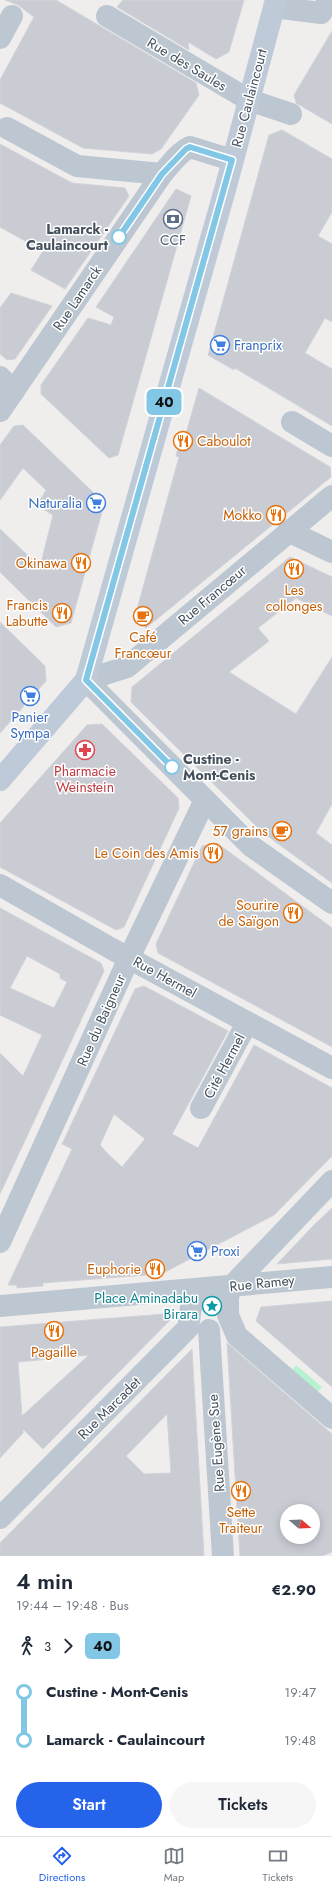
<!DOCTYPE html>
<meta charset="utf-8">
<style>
body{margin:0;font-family:Jost,sans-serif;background:#f6f6f7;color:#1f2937;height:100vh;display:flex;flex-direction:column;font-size:15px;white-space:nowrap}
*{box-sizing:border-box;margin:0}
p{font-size:13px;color:#747a83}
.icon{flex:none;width:22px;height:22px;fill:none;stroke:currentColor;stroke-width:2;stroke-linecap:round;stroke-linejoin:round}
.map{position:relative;height:1556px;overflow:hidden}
.drawer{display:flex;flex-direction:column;background:#fff;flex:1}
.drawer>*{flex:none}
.badge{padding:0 8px;border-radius:6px;font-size:14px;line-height:26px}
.needle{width:26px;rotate:109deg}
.controls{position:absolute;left:280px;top:1504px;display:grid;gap:8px}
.controls a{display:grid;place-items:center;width:40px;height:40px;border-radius:50%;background:#fff;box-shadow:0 2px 10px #0003;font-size:20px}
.map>.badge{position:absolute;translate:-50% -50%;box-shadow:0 0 0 2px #fff}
.legs{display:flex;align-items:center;gap:6px;height:44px;padding:0 16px;font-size:13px}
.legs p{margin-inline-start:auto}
.overview{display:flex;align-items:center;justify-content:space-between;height:68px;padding:0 16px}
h1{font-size:22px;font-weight:600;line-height:30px}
.cta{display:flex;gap:8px;margin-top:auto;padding:8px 16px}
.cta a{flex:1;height:46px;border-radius:24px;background:#2563eb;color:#fff;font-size:16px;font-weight:600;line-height:46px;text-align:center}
.cta a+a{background:#f6f6f7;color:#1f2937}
ul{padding:0 16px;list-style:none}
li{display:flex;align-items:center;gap:14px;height:48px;font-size:15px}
li i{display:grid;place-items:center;width:6px;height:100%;margin:0 5px;background:currentColor}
li i::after{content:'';width:10px;height:10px;margin:-5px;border:3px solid;border-radius:50%;background:#fff}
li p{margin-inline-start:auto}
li:first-child i{background:linear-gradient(#0000 50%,currentColor 0)}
li:last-child i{background:linear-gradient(currentColor 50%,#0000 0)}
.dock{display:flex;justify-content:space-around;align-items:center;height:56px;border-top:1px solid #e0e1e3;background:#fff;font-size:11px;color:#747a83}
.dock a{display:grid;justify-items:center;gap:2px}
.dock .active{color:#2563eb}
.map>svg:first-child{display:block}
.green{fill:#b7f2d0}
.building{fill:#c9ccd3;stroke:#d1d3da;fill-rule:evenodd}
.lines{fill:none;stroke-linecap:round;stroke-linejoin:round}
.street{stroke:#bcc7d1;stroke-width:22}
.secondary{stroke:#becad8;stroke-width:22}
.line-1-casing{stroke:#fff;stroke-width:9}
.line-1{stroke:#82c8e6;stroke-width:6}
.stop-1-dot{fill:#fff;stroke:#82c8e6;stroke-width:2}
.labels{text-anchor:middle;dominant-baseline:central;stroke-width:3;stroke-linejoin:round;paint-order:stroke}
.street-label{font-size:14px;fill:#44505c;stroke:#fff}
.stop-label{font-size:14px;font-weight:bold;fill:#44505c;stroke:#fff;text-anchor:end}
.service-label{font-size:14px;fill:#4e5e75;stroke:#fff}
.shop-label{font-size:14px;fill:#366cbe;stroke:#fff;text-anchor:start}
.food-label{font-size:14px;fill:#c56008;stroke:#fff;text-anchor:end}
.health-label{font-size:14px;fill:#be3a42;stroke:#fff}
.culture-label{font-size:14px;fill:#0d838f;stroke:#fff;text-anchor:end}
</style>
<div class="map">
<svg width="332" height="1556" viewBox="0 0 332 1556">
<rect width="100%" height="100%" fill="#f0eded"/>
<path class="green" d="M 296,1365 L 322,1387 L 316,1394 L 290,1373 Z"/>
<g class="building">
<path d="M 5,0 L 56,0 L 196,83 L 199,95 L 161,149 L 152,154 L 83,148 L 0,103 L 0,80 L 34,17 L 18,5 Z"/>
<path d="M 123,0 L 244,0 L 229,52 L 216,59 L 188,42 L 189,50 L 117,7 Z"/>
<path d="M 332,31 L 332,124 L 296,103 L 294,95 Z"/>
<path d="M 282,130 L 332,159 L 332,212 L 318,236 L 332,244 L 332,322 L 325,318 L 305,353 L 332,369 L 332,426 L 235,368 L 234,370 L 208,355 L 269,135 Z"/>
<path d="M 0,144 L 72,183 L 125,188 L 129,196 L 65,289 L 31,270 L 43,251 L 0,227 Z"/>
<path d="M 176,189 L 191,196 L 118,455 L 109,458 L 41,394 L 41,385 L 88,318 L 111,325 L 114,317 L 96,307 Z"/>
<path d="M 11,293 L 52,306 L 15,359 L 7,360 L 0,354 L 0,308 Z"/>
<path d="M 199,388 L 330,467 L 331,477 L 146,628 L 134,620 L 179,457 L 176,456 L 181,436 L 185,437 Z"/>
<path d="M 23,425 L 100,499 L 103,508 L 71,623 L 56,627 L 0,572 L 0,529 L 40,567 L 53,515 L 41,508 L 39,502 L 46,490 L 23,468 L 0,500 L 0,445 L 14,426 Z"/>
<path d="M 290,557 L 332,577 L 332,616 L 296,598 L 258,628 L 269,641 L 229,672 L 296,714 L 332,657 L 332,804 L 316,833 L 332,845 L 332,883 L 262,832 L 131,702 L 132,687 Z"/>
<path d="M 0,622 L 45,666 L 46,681 L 0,733 Z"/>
<path d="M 102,724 L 178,798 L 179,808 L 124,927 L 116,930 L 0,867 L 0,823 L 87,725 Z"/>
<path d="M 217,843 L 332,928 L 332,1047 L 158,953 L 156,944 L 202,846 Z"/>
<path d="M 0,908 L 101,963 L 104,971 L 0,1194 L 0,1053 L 23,1076 L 42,1035 L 0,1015 ZM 27,956 L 60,974 L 60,978 L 67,982 L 54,1008 L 10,988 Z"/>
<path d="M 144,986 L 228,1031 L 172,1134 L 198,1148 L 254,1045 L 332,1088 L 332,1156 L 274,1215 L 167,1271 L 159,1274 L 43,1283 L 43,1286 L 17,1288 L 17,1285 L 8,1285 L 72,1149 L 62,1144 L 135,989 ZM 114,1114 L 145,1139 L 122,1167 L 108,1154 L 100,1145 Z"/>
<path d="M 332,1208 L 332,1259 L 277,1264 L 314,1225 Z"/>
<path d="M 332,1301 L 332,1387 L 256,1321 L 261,1307 Z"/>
<path d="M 177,1313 L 43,1449 L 23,1429 L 23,1433 L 0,1458 L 0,1327 ZM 89,1355 L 22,1416 L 18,1362 Z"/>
<path d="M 227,1343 L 332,1434 L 332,1552 L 322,1556 L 240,1556 ZM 287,1511 L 313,1511 L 313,1537 L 287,1537 Z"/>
<path d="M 192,1349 L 204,1556 L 0,1556 L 0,1543 ZM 167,1414 L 171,1473 L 144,1474 L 126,1456 Z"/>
</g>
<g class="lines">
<g class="street">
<path d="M 274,7 L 321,13 L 329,0"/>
<path d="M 107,16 L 249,100 L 291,114"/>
<path d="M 0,38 L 12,16"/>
<path d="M 7,128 L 77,166 L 162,174"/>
<path d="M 0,377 L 14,391"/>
<path d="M 0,411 L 162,174 C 170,165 179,152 190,147 L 232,160"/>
<path d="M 292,422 L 332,446"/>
<path d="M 332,496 L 127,667 L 86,680 L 251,846 L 332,903"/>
<path d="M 288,531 L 332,552"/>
<path d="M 0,885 L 112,949 L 332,1068"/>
<path d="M 201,1108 L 247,1023"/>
<path d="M 332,1181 L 231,1287 L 228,1297 L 228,1315 L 237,1336 L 332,1418"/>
<path d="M 0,1242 L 129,958 L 205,800"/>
<path d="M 0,1306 L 332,1277"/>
<path d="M 209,1330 L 223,1556"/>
<path d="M 0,1518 L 188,1328 L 191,1307 L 202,1289"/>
</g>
<path class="secondary" d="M 0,780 L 86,680 L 226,186 L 276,0"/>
</g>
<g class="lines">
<g class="line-1-casing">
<path id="line-1" d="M 119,237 L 162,174 L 186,149 L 190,147 L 232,160 L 86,680 L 172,767"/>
</g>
<use href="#line-1" class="line-1"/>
</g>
<defs>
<g id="bank-ring" transform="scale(1)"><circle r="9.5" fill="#fff" stroke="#5c6f8a" stroke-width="1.5"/><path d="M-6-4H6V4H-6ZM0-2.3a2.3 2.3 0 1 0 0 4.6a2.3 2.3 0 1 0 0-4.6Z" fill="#5c6f8a"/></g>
<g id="supermarket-ring" transform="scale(1)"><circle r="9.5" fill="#fff" stroke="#3f7fe0" stroke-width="1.5"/><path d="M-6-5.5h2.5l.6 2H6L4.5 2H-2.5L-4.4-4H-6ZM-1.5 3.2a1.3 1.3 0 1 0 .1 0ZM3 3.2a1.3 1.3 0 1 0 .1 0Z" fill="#3f7fe0"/></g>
<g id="restaurant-ring" transform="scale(1)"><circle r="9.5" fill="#fff" stroke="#e8710a" stroke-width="1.5"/><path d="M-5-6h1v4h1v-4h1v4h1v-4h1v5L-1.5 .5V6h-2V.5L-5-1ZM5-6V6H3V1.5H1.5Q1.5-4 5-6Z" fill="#e8710a"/></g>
<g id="cafe-ring" transform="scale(1)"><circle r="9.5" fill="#fff" stroke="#e8710a" stroke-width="1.5"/><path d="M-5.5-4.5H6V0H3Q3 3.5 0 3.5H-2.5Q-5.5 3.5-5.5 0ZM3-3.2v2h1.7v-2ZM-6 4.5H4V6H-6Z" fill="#e8710a"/></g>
<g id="pharmacy-ring" transform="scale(1)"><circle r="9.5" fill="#fff" stroke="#e0444e" stroke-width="1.5"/><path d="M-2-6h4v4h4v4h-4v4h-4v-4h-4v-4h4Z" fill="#e0444e"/></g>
<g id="sight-ring" transform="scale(1)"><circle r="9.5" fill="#fff" stroke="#0f9aa8" stroke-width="1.5"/><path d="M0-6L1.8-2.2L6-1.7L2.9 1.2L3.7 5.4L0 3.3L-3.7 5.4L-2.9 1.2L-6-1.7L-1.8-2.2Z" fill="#0f9aa8"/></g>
</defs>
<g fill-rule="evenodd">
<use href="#bank-ring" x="173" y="219"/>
<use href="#supermarket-ring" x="220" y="345"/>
<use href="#restaurant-ring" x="183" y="441"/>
<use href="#supermarket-ring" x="96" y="503"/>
<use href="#restaurant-ring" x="276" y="515"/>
<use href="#restaurant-ring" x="81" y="563"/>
<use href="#restaurant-ring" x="294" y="569"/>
<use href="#restaurant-ring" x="62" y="613"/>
<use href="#cafe-ring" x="143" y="616"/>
<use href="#supermarket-ring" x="30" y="696"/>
<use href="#pharmacy-ring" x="85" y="750"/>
<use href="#cafe-ring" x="282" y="831"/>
<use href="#restaurant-ring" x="213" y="853"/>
<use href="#restaurant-ring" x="293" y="913"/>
<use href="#supermarket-ring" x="197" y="1251"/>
<use href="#restaurant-ring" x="155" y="1269"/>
<use href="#sight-ring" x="212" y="1306"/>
<use href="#restaurant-ring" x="54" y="1331"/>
<use href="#restaurant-ring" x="241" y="1491"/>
</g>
<g class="stop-1-dot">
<circle cx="119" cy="237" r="7"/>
<circle cx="172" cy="767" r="7"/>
</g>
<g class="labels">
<g class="street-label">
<text transform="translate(187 64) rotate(31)">Rue des Saules</text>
<text transform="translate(249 98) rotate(-75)">Rue Caulaincourt</text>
<text transform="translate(77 298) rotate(-56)">Rue Lamarck</text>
<text transform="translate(212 595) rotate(-40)">Rue Francœur</text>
<text transform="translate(165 977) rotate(29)">Rue Hermel</text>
<text transform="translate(101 1020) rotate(-66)">Rue du Baigneur</text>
<text transform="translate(224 1066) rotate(-62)">Cité Hermel</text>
<text transform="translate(262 1283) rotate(-6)">Rue Ramey</text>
<text transform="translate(109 1408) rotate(-45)">Rue Marcadet</text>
<text transform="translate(216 1443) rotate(-94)">Rue Eugène Sue</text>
</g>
<g class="stop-label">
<text x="108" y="229">Lamarck -<tspan x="108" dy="16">Caulaincourt</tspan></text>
<text x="183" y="759" text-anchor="start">Custine -<tspan x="183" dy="16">Mont-Cenis</tspan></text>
</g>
<g class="service-label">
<text x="173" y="240">CCF</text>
</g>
<g class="shop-label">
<text x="234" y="345">Franprix</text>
<text x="82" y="503" text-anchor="end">Naturalia</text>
<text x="30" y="717" text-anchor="middle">Panier<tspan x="30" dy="16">Sympa</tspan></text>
<text x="211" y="1251">Proxi</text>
</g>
<g class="food-label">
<text x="197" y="441" text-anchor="start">Caboulot</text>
<text x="262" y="515">Mokko</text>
<text x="67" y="563">Okinawa</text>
<text x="294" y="590" text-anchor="middle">Les<tspan x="294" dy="16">collonges</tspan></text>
<text x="48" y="605">Francis<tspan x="48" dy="16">Labutte</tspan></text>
<text x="143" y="637" text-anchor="middle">Café<tspan x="143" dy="16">Francœur</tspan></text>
<text x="268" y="831">57 grains</text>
<text x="199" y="853">Le Coin des Amis</text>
<text x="279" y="905">Sourire<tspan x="279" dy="16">de Saïgon</tspan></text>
<text x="141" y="1269">Euphorie</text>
<text x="54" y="1352" text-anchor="middle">Pagaille</text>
<text x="241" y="1512" text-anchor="middle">Sette<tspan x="241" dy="16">Traiteur</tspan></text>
</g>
<g class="health-label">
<text x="85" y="771">Pharmacie<tspan x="85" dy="16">Weinstein</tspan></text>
</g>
<g class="culture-label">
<text x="198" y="1298">Place Aminadabu<tspan x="198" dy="16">Birara</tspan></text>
</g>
</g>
</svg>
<div class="controls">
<a><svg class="needle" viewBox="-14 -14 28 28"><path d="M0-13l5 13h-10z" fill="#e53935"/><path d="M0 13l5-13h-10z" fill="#747a83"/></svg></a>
</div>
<b class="badge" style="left:164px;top:402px;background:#82c8e6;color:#111">40</b>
</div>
<section class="drawer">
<div class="overview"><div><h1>4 min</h1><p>19:44 – 19:48 · Bus</p></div><b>€2.90</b></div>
<div class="legs"><svg class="icon" aria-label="walk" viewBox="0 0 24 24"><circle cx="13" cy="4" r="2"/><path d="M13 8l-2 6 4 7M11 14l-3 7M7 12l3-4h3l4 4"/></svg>3<svg class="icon" aria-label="forward" viewBox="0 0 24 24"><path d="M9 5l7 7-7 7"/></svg><b class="badge" style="background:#82c8e6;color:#111">40</b></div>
<ul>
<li><i style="color:#82c8e6"></i><b>Custine - Mont-Cenis</b><p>19:47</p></li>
<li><i style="color:#82c8e6"></i><b>Lamarck - Caulaincourt</b><p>19:48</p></li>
</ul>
<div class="cta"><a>Start</a><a>Tickets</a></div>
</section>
<nav class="dock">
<a class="active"><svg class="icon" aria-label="directions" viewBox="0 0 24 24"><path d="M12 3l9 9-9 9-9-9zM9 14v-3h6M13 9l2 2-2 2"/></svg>Directions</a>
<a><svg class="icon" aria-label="map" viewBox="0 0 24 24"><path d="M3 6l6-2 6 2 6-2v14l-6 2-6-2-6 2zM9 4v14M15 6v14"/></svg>Map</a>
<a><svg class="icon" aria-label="tickets" viewBox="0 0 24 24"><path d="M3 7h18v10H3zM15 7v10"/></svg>Tickets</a>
</nav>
